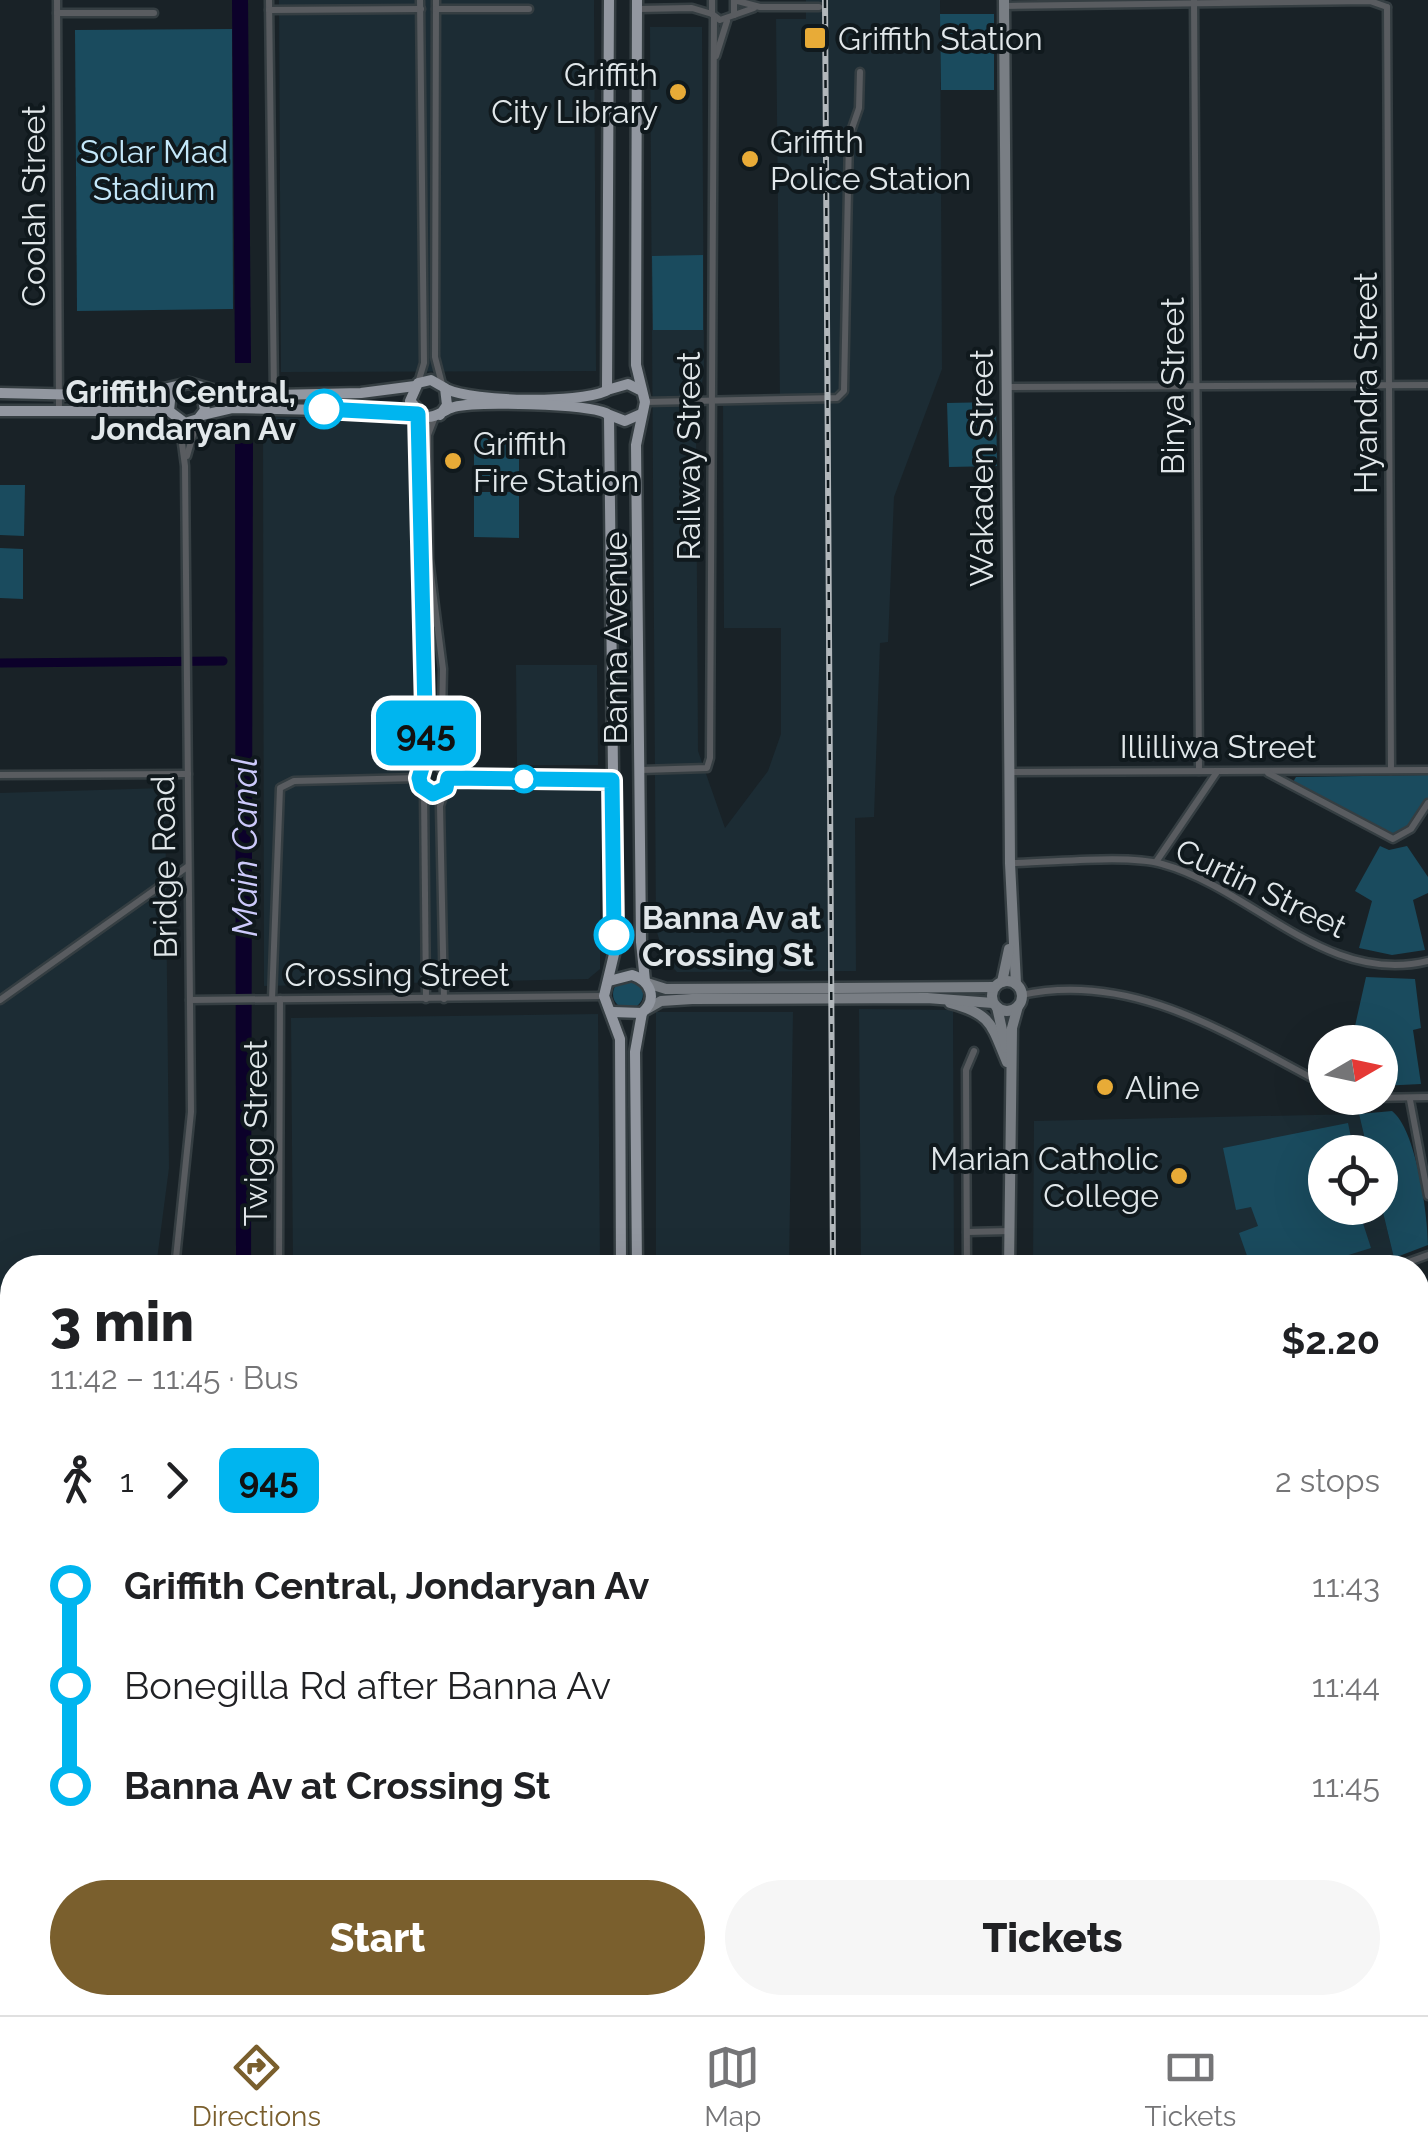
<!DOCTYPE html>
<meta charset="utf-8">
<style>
body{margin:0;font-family:Raleway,sans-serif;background:#f6f6f6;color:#202124;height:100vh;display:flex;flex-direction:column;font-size:38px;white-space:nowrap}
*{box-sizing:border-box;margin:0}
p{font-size:32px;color:#757577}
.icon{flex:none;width:55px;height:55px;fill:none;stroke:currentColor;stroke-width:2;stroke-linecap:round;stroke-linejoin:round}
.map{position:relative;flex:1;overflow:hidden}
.panel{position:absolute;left:0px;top:1255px;width:1430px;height:760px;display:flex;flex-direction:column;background:#fff;border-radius:40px 40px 0 0;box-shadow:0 10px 40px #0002}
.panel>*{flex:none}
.badge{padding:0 20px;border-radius:15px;font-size:35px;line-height:65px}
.needle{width:65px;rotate:81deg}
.controls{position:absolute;left:1308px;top:1025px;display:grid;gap:20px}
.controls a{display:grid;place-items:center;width:90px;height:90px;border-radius:50%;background:#fff;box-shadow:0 10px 40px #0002;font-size:50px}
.map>.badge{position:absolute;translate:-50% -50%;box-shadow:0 0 0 5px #fff}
.legs{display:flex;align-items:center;gap:15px;height:110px;padding:0 50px;font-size:32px}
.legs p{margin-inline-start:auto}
.summary{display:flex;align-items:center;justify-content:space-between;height:170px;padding:0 50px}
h1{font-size:55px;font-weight:800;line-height:75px}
.action{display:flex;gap:20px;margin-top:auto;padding:20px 50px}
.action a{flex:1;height:115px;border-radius:60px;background:#7a5f2d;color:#fff;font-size:40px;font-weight:800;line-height:115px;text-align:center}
.action a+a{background:#f6f6f6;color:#202124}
ul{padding:0 50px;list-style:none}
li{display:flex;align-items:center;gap:35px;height:100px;font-size:38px}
li i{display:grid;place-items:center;width:15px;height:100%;margin:0 12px;background:currentColor}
li i::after{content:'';width:25px;height:25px;margin:-12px;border:8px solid;border-radius:50%;background:#fff}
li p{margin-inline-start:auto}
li:first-child i{background:linear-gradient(#0000 50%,currentColor 0)}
li:last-child i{background:linear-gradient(currentColor 50%,#0000 0)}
.dock{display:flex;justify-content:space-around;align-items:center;height:140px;border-top:2px solid #e0e0e0;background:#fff;font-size:28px;color:#757577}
.dock a{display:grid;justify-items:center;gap:5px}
.dock .selected{color:#7a5f2d}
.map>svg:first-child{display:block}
.built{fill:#1c2c34}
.green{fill:#1a4b5e}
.water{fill:#0c012a}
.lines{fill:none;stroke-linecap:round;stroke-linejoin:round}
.stream{stroke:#0c012a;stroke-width:2.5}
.canal{stroke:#0c012a;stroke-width:9}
.street-casing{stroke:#353e42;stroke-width:11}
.secondary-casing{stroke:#353e42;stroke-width:15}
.primary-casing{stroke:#353e42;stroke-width:15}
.street{stroke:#595c60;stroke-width:6}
.secondary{stroke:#797e84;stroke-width:10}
.primary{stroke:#9297a0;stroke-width:10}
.rail-casing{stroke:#b1b7bb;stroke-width:6}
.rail{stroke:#10191d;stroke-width:2.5;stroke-dasharray:8;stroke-linecap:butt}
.line-1-casing{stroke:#fff;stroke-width:22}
.line-1{stroke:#00b5ef;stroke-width:15}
.poi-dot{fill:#e8ab37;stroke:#10191d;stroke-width:4}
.stop-1-dot{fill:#fff;stroke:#00b5ef;stroke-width:5}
.labels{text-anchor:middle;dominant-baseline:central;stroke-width:8;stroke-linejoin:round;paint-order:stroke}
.poi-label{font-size:32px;fill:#e1e7ea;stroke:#10191d;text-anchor:start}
.park-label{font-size:32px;fill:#c4e8fa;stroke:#10191d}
.street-label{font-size:32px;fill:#e1e7ea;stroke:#10191d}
.stop-label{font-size:32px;font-weight:bold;fill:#e1e7ea;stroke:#10191d;text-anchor:end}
.water-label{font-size:35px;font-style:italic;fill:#cdcafb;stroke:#10191d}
</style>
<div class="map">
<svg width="1428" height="2015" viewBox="0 0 1428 2015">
<rect width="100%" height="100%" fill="#192227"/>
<g class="built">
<path d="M 279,0 L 594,0 L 596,371 L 281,372 Z"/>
<path d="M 806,0 L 940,0 L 942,369 L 894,497 L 888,642 L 880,643 L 874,817 L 855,818 L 856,971 L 677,972 L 665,959 L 656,929 L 650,27 L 702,27 L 704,370 L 696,421 L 698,751 L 725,828 L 768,771 L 781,734 L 781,628 L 724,628 L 723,404 L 780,403 L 776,19 L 806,19 Z"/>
<path d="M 263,417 L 398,419 L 409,424 L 415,442 L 412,789 L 601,786 L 600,969 L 588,979 L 264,986 Z"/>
<path d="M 516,665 L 597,665 L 598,765 L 517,765 Z"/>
<path d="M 165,788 L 169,1168 L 156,1267 L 12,1268 L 12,1667 L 0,1667 L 0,793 Z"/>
<path d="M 859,1009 L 953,1010 L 954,1267 L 861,1267 Z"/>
<path d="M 656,1012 L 793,1012 L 789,1267 L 656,1267 Z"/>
<path d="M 598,1014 L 600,1267 L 293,1267 L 291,1018 Z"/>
<path d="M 1359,1114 L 1368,1152 L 1325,1152 L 1325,1208 L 1380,1208 L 1380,1200 L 1394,1258 L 1367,1268 L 1033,1268 L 1034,1121 Z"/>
<path d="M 674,2002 L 715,2003 L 791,2015 L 668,2015 Z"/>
</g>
<g class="green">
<path d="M 940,14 L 994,14 L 994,90 L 941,90 Z"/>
<path d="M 232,29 L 233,309 L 77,311 L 75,30 Z"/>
<path d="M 703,255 L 703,330 L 653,330 L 652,256 Z"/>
<path d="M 996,402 L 997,466 L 949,467 L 947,403 Z"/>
<rect x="474" y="438" width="45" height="45"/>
<path d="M 0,485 L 25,485 L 24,536 L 0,535 Z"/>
<path d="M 474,492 L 519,492 L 519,538 L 474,537 Z"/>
<path d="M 0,548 L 23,549 L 23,599 L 0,598 Z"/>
<path d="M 1428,775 L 1428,798 L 1408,830 L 1383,837 L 1293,782 L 1296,777 Z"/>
<path d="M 1380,846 L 1389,850 L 1407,846 L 1428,877 L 1428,893 L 1413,900 L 1425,950 L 1392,955 L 1359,948 L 1372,901 L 1355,891 Z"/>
<path d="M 1366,977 L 1415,979 L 1421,1028 L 1413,1030 L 1421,1084 L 1380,1086 L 1380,1042 L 1363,1042 L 1367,1030 L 1355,1026 Z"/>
<circle cx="628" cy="994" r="15"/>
<path d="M 1392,1111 C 1416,1129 1428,1215 1428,1245 L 1394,1258 L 1380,1200 L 1380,1152 L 1368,1152 L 1359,1114 Z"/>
<path d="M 1348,1123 L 1354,1152 L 1325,1152 L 1325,1208 L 1358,1208 L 1371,1248 L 1310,1267 L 1251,1267 L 1239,1233 L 1258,1226 L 1251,1207 L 1236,1210 L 1223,1148 Z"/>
<path d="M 1418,1733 L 1428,1733 L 1428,2015 L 1053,2015 L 1041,2003 L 1418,2002 Z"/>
</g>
<g class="water">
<path d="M 232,0 L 248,0 L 251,363 L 235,363 Z"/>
<path d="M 235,424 L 253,424 L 251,1268 L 236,1267 Z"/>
</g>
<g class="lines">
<g class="stream">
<path d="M 0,1714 L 12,1713"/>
<path d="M 115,2015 L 116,2002"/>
</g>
<path class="canal" d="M 0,663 L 223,661"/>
<g class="street-casing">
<g id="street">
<path d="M 57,0 L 59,411"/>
<path d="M 269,0 L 274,393"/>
<path d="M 436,0 L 435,357 L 442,384"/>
<path d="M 712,0 L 712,14 L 720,20 L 754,8"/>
<path d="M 1194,0 L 1199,771"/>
<path d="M 1004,6 L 1370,1 L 1387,7"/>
<path d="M 1387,7 L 1391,770"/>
<path d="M 436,9 L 529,9"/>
<path d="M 638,9 L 692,8 L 712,14"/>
<path d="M 269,10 L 421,9"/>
<path d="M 57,13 L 154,13"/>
<path d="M 734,15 L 734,0 L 760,7 L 819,7"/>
<path d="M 716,56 L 727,21"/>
<path d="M 418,383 L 424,363 L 420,0"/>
<path d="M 1007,387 L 1428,385"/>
<path d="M 645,402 L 837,398 L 844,391 L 849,137 L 859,108 L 860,72"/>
<path d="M 417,414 L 426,754 L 419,778 L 429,793 L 442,791"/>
<path d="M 435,417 L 428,435 L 429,559 L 443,669 L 441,766"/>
<path d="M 187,456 L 197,421"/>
<path d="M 425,630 L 433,624 L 434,612"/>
<path d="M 423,769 L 437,764 L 448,779"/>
<path d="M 641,770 L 707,768 L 710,758 L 714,17"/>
<path d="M 1010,772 L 1428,770"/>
<path d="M 1268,773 L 1393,839 L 1411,829 L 1428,803"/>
<path d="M 0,775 L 188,774"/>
<path d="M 449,779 L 613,779"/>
<path d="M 424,790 L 426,999"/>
<path d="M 1156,862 L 1217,772"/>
<path d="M 1010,863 C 1051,863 1125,854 1162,864 C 1253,889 1326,986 1428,961"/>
<path d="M 1021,995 C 1133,970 1231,1036 1325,1085"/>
<path d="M 272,999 L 280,788 L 294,781 L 419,778"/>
<path d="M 444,999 L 440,806 L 448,779"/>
<path d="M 0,1000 L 187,867"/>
<path d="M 190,1000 L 604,996"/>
<path d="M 1371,1098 L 1428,1097"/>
<path d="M 1410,1100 L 1428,1196"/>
<path d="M 967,1232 L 1010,1231"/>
<path d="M 175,1268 L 191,1112 L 185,466 L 179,421"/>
<path d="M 279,1268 L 280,999"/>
<path d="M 967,1268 L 966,1070 L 974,1051"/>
<path d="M 1392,1268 L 1428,1255"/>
<path d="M 1418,1403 L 1428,1399"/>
<path d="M 1418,1546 L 1428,1576"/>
<path d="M 0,1677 L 12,1677"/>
<path d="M 1418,1718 L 1428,1718"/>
<path d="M 825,2002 L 967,2015"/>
<path d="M 81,2015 L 82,2002"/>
<path d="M 171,2015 L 172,2002"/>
<path d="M 764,2015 L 766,2002"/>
<path d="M 1413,2015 L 1428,2013"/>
</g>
</g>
<g class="secondary-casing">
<g id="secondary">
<path d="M 1004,0 L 1010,863 L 1016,984"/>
<circle cx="1007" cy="996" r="15"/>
<path d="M 1002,982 L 1009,949"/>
<path d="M 647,983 L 666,989 L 995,987"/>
<path d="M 950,1003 C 992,1014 991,1024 1007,1062"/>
<path d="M 997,1007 L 1006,1048"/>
<path d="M 647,1009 L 661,1001 L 692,999 L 927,998 L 993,1003"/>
<path d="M 1009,1268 L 1012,1028 L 1018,1006"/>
<path d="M 1017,2002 L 1026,2015"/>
<path d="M 993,2015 L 1003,2002"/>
</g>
</g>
<g class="primary-casing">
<g id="primary">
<path d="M 637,0 L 636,365 L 645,402 L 636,445 L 641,942 L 645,981"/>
<path d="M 446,389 C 475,402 577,404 606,391"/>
<path d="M 171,390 L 169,411 L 185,423 L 198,419 L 205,410 L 201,389"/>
<path d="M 607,390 L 609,0"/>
<path d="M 607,390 L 628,384 L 642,391"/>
<path d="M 0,393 L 134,396 L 189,383 L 233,396 L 361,393 L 415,386"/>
<path d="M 0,411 L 169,411"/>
<path d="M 607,414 L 625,421 L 641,414"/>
<path d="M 203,415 L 233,408 L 416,412"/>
<path d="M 440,415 L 447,405 L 445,388 L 431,380 L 418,383 L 410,401 L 425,417 C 437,418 443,410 454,407 C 477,401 586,404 606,413"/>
<path d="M 609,416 L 615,950 L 604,996 L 620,1039 L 621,1268"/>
<path d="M 609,981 L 632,975 C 651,981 658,999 642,1013 L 613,1012"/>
<path d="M 637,1268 L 635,1052 L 642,1013"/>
<path d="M 593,2015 L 599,2002"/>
<path d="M 608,2015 L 614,2002"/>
</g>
</g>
<use href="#street" class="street"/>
<use href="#secondary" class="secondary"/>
<use href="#primary" class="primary"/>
<g class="rail-casing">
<g id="rail">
<path d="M 825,0 L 833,1268"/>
<path d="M 837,2002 L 837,2015"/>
<path d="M 644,2015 L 650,2002"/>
</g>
</g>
<use href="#rail" class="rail"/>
</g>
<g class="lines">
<g class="line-1-casing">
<path id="line-1" d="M 324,409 L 418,414 L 426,754 L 419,778 L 421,786 L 433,794 L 446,788 L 448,778 L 612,780 L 614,935"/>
</g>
<use href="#line-1" class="line-1"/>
</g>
<g class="poi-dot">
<rect x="803" y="26" width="24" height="24" rx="5"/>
<circle cx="678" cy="92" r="10"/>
<circle cx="750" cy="159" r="10"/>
<circle cx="453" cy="461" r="10"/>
<circle cx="1105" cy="1087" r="10"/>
<circle cx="1179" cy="1176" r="10"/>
</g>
<g class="stop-1-dot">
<circle cx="324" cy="409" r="18"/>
<circle cx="524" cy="779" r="12"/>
<circle cx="614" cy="935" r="18"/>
</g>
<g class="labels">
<g class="poi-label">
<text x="838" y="38">Griffith Station</text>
<text x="658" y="74" text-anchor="end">Griffith<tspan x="658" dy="37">City Library</tspan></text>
<text x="770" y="141">Griffith<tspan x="770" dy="37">Police Station</tspan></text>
<text x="473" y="443">Griffith<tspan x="473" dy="37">Fire Station</tspan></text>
<text x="1125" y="1087">Aline</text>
<text x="1159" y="1158" text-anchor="end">Marian Catholic<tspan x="1159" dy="37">College</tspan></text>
</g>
<g class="park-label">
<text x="154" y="151">Solar Mad<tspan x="154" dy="37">Stadium</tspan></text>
</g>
<g class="street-label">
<text transform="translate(33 206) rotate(-90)">Coolah Street</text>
<text transform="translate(1365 383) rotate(-90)">Hyandra Street</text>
<text transform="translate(1172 386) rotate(-90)">Binya Street</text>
<text transform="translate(688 456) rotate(-90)">Railway Street</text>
<text transform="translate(981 468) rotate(-90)">Wakaden Street</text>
<text transform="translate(615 638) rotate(-90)">Banna Avenue</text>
<text x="1218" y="746">Illilliwa Street</text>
<text transform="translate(164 867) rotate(-91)">Bridge Road</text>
<text transform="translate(1261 888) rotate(26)">Curtin Street</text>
<text x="397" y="974">Crossing Street</text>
<text transform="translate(255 1133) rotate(-90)">Twigg Street</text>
</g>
<g class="stop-label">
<text x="296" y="391">Griffith Central,<tspan x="296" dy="37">Jondaryan Av</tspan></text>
<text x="642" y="917" text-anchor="start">Banna Av at<tspan x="642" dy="37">Crossing St</tspan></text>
</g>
<g class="water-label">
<text transform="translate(244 847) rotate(-90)">Main Canal</text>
</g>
</g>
</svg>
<div class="controls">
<a><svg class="needle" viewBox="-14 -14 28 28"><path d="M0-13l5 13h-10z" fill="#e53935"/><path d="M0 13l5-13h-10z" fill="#757577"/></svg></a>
<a><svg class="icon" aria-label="locate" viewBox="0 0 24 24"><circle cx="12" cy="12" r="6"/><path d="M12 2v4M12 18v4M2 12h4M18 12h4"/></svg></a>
</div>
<b class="badge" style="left:426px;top:733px;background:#00b5ef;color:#111">945</b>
<section class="panel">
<div class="summary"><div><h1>3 min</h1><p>11:42 – 11:45 · Bus</p></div><b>$2.20</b></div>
<div class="legs"><svg class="icon" aria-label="walk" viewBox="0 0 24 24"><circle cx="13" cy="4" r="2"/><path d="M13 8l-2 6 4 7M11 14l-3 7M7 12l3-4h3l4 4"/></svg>1<svg class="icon" aria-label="forward" viewBox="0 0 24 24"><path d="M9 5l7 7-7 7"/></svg><b class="badge" style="background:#00b5ef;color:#111">945</b><p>2 stops</p></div>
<ul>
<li><i style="color:#00b5ef"></i><b>Griffith Central, Jondaryan Av</b><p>11:43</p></li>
<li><i style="color:#00b5ef"></i><span>Bonegilla Rd after Banna Av</span><p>11:44</p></li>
<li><i style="color:#00b5ef"></i><b>Banna Av at Crossing St</b><p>11:45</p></li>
</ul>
<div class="action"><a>Start</a><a>Tickets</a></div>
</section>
</div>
<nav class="dock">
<a class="selected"><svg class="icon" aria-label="directions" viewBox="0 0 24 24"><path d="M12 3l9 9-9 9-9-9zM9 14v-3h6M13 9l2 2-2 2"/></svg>Directions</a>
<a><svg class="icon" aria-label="map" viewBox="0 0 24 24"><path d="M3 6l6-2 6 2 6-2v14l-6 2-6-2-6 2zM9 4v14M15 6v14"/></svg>Map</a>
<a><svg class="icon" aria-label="tickets" viewBox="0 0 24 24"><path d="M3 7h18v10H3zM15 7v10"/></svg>Tickets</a>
</nav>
